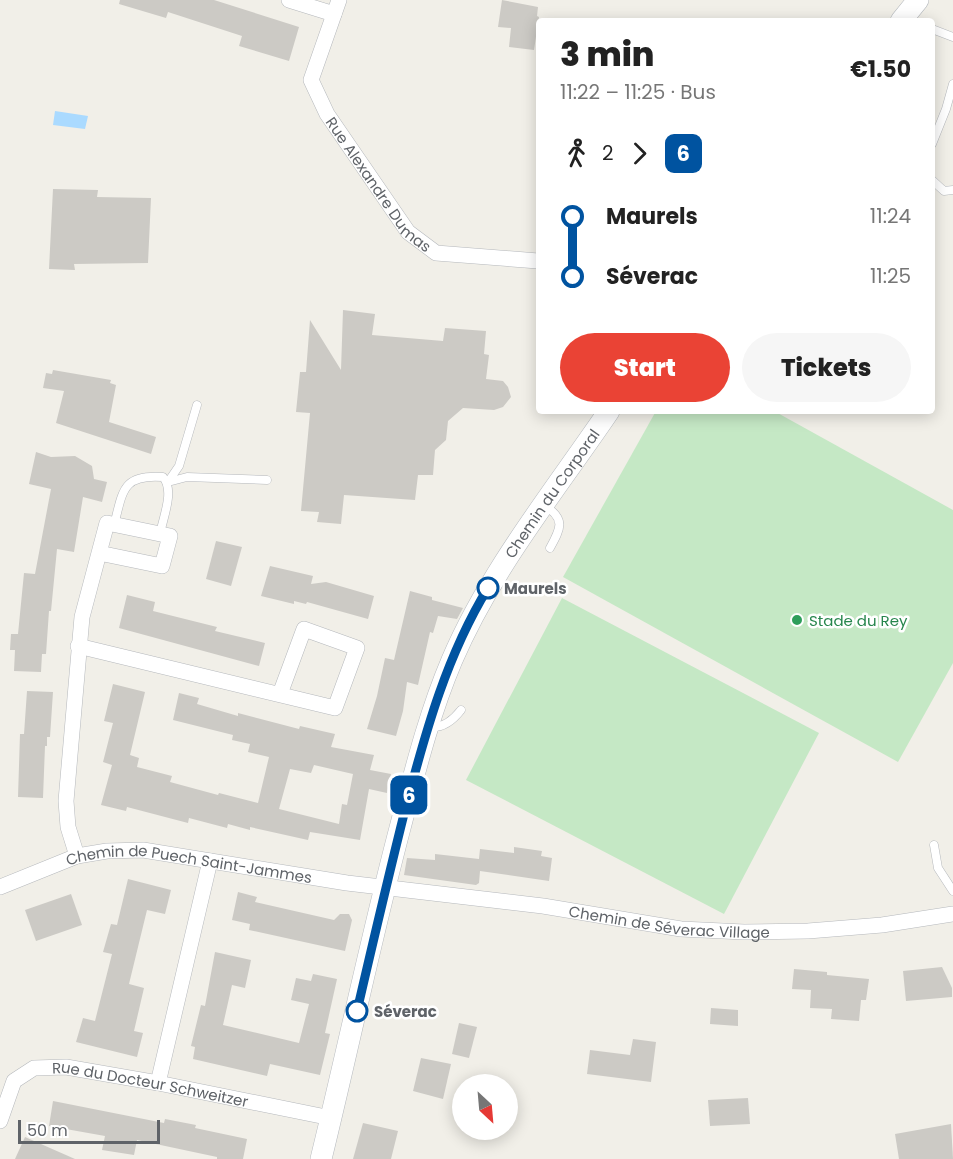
<!DOCTYPE html>
<meta charset="utf-8">
<style>
body{margin:0;font-family:Poppins,sans-serif;background:#f6f6f6;color:#222;height:100vh;display:flex;flex-direction:column;font-size:22px;white-space:nowrap}
*{box-sizing:border-box;margin:0}
p{font-size:20px;color:#767676}
.icon{flex:none;width:33px;height:33px;fill:none;stroke:currentColor;stroke-width:2;stroke-linecap:round;stroke-linejoin:round}
.map{position:relative;flex:1;overflow:hidden}
.details{position:absolute;left:536px;top:18px;width:399px;height:396px;display:flex;flex-direction:column;background:#fff;border-radius:6px;box-shadow:0 3px 15px #0003}
.details>*{flex:none}
.badge{padding:0 12px;border-radius:9px;font-size:21px;line-height:39px}
.needle{width:39px;rotate:154deg}
.fabs{position:absolute;left:452px;top:1074px;display:grid;gap:12px}
.fabs a{display:grid;place-items:center;width:66px;height:66px;border-radius:50%;background:#fff;box-shadow:0 3px 15px #0003;font-size:30px}
.scale{position:absolute;left:18px;bottom:15px;width:142px;box-sizing:border-box;padding-left:6px;border:3px solid #5f6368;border-top:0;font-size:16px;line-height:21px;white-space:nowrap;color:#5f6368;-webkit-text-stroke:4px #fff;paint-order:stroke}
.map>.badge{position:absolute;translate:-50% -50%;box-shadow:0 0 0 3px #fff}
.legs{display:flex;align-items:center;gap:9px;height:66px;padding:0 24px;font-size:20px}
.legs p{margin-inline-start:auto}
.head{display:flex;align-items:center;justify-content:space-between;height:102px;padding:0 24px}
h1{font-size:33px;font-weight:800;line-height:45px}
.button{display:flex;gap:12px;margin-top:auto;padding:12px 24px}
.button a{flex:1;height:69px;border-radius:36px;background:#ea4335;color:#fff;font-size:24px;font-weight:800;line-height:69px;text-align:center}
.button a+a{background:#f6f6f6;color:#222}
ul{padding:0 24px;list-style:none}
li{display:flex;align-items:center;gap:21px;height:60px;font-size:22px}
li i{display:grid;place-items:center;width:9px;height:100%;margin:0 8px;background:currentColor}
li i::after{content:'';width:15px;height:15px;margin:-8px;border:4px solid;border-radius:50%;background:#fff}
li p{margin-inline-start:auto}
li:first-child i{background:linear-gradient(#0000 50%,currentColor 0)}
li:last-child i{background:linear-gradient(currentColor 50%,#0000 0)}
.map>svg:first-child{display:block}
.green{fill:#c5e8c5}
.water{fill:#aadaff}
.building{fill:#cccac5;fill-rule:evenodd}
.lines{fill:none;stroke-linecap:round;stroke-linejoin:round}
.lane-casing{stroke:#b5b8bc;stroke-width:9}
.street-casing{stroke:#b5b8bc;stroke-width:16}
.secondary-casing{stroke:#b6babf;stroke-width:22}
.lane{stroke:#fff;stroke-width:8}
.street{stroke:#fff;stroke-width:15}
.secondary{stroke:#fff;stroke-width:21}
.line-1-casing{stroke:#fff;stroke-width:14}
.line-1{stroke:#0053a0;stroke-width:9}
.stop-1-dot{fill:#fff;stroke:#0053a0;stroke-width:3}
.leisure-dot{fill:#2e9e5b;stroke:#fff;stroke-width:2}
.labels{text-anchor:middle;dominant-baseline:central;stroke-width:5;stroke-linejoin:round;paint-order:stroke}
.street-label{font-size:15px;fill:#5f6368;stroke:#fff}
.stop-label{font-size:15px;font-weight:bold;fill:#5f6368;stroke:#fff;text-anchor:start}
.leisure-label{font-size:15px;fill:#27864d;stroke:#fff;text-anchor:start}
</style>
<div class="map">
<svg width="953" height="1159" viewBox="0 0 953 1159">
<rect width="100%" height="100%" fill="#f1efe8"/>
<g class="green">
<path d="M 656,411 L 774,411 L 953,510 L 953,663 L 898,762 L 563,577 Z"/>
<path d="M 562,598 L 819,733 L 724,914 L 466,780 Z"/>
</g>
<path class="water" d="M 55,111 L 88,116 L 85,129 L 53,125 Z"/>
<g class="building">
<path d="M 120,0 L 214,0 L 299,27 L 289,61 L 239,46 L 242,36 L 168,12 L 166,18 L 119,4 Z"/>
<path d="M 502,0 L 538,7 L 537,16 L 539,17 L 534,50 L 509,47 L 511,28 L 498,27 Z"/>
<path d="M 53,189 L 98,190 L 97,197 L 151,198 L 148,263 L 74,264 L 75,270 L 49,269 Z"/>
<path d="M 343,310 L 375,314 L 372,335 L 443,341 L 445,328 L 486,331 L 484,354 L 489,355 L 486,379 L 503,381 L 508,387 L 511,397 L 503,407 L 494,410 L 463,408 L 448,421 L 446,440 L 435,450 L 433,475 L 418,475 L 415,500 L 344,495 L 341,524 L 317,522 L 319,512 L 301,511 L 310,413 L 296,412 L 300,372 L 306,372 L 310,320 L 341,370 Z"/>
<path d="M 53,370 L 111,380 L 110,383 L 116,385 L 109,422 L 156,437 L 151,454 L 56,423 L 64,391 L 43,388 L 46,373 L 52,374 Z"/>
<path d="M 36,452 L 51,457 L 75,456 L 92,466 L 94,479 L 107,482 L 102,502 L 83,497 L 74,552 L 57,549 L 51,611 L 49,611 L 46,654 L 42,654 L 41,672 L 14,671 L 15,650 L 10,650 L 11,634 L 18,634 L 24,573 L 35,574 L 51,489 L 29,484 Z"/>
<path d="M 216,541 L 242,547 L 231,586 L 206,579 Z"/>
<path d="M 270,566 L 313,576 L 311,584 L 326,582 L 374,596 L 368,619 L 307,602 L 306,604 L 294,601 L 294,604 L 261,596 Z"/>
<path d="M 410,591 L 432,597 L 432,600 L 463,608 L 457,619 L 438,616 L 433,633 L 430,632 L 418,685 L 407,682 L 403,711 L 396,736 L 367,729 L 377,696 L 385,658 L 394,660 Z"/>
<path d="M 127,595 L 155,602 L 153,611 L 217,627 L 215,631 L 265,643 L 259,666 L 119,628 Z"/>
<path d="M 113,684 L 145,692 L 130,755 L 139,758 L 137,767 L 172,776 L 170,782 L 218,795 L 219,793 L 258,803 L 269,757 L 248,752 L 250,744 L 232,740 L 233,735 L 173,720 L 179,693 L 199,698 L 197,704 L 238,716 L 238,713 L 299,729 L 300,726 L 335,734 L 331,747 L 374,755 L 370,770 L 391,774 L 387,793 L 369,789 L 360,840 L 310,832 L 308,840 L 250,827 L 250,830 L 228,824 L 227,828 L 189,818 L 188,823 L 127,807 L 126,811 L 101,805 L 112,765 L 103,762 L 113,723 L 104,721 ZM 314,765 L 353,774 L 347,805 L 342,804 L 339,824 L 279,809 L 290,769 L 311,773 Z"/>
<path d="M 27,691 L 53,692 L 50,737 L 47,737 L 47,746 L 45,746 L 43,798 L 18,797 L 20,734 L 24,734 Z"/>
<path d="M 514,847 L 542,851 L 541,856 L 552,858 L 549,881 L 480,871 L 479,883 L 476,885 L 404,875 L 407,858 L 435,860 L 435,854 L 479,859 L 480,849 L 514,853 Z"/>
<path d="M 128,879 L 171,890 L 165,914 L 147,910 L 129,984 L 144,988 L 134,1031 L 143,1033 L 137,1057 L 76,1042 L 83,1018 L 95,1021 L 112,954 L 103,952 L 111,924 L 117,925 Z"/>
<path d="M 238,892 L 257,897 L 255,902 L 334,920 L 340,914 L 349,914 L 352,920 L 345,951 L 249,930 L 250,924 L 232,920 Z"/>
<path d="M 71,894 L 82,925 L 36,941 L 25,910 Z"/>
<path d="M 215,952 L 251,960 L 245,988 L 232,985 L 223,1025 L 299,1043 L 309,1004 L 291,1000 L 296,978 L 311,981 L 313,974 L 337,979 L 325,1033 L 330,1034 L 320,1075 L 270,1064 L 267,1076 L 193,1059 L 195,1047 L 191,1046 L 201,1005 L 205,1006 Z"/>
<path d="M 942,967 L 952,988 L 952,997 L 906,1001 L 903,971 Z"/>
<path d="M 794,969 L 827,972 L 827,975 L 869,979 L 866,1000 L 861,1000 L 859,1021 L 831,1019 L 832,1009 L 810,1008 L 811,990 L 792,989 Z"/>
<path d="M 711,1008 L 738,1010 L 738,1026 L 710,1024 Z"/>
<path d="M 459,1023 L 477,1027 L 469,1058 L 452,1054 Z"/>
<path d="M 633,1039 L 656,1042 L 651,1082 L 587,1074 L 590,1050 L 630,1055 Z"/>
<path d="M 421,1058 L 451,1064 L 443,1099 L 413,1091 Z"/>
<path d="M 748,1098 L 750,1124 L 710,1126 L 708,1100 Z"/>
<path d="M 53,1101 L 164,1123 L 165,1119 L 196,1125 L 195,1128 L 247,1139 L 243,1159 L 217,1159 L 217,1157 L 137,1140 L 134,1155 L 102,1150 L 105,1136 L 49,1126 Z"/>
<path d="M 363,1123 L 398,1131 L 391,1159 L 353,1159 Z"/>
<path d="M 951,1124 L 953,1159 L 899,1159 L 895,1134 Z"/>
<path d="M 25,1137 L 75,1159 L 15,1159 Z"/>
</g>
<g class="lines">
<g class="lane-casing">
<g id="lane">
<path d="M 932,29 L 953,37"/>
<path d="M 932,144 L 946,109 L 953,84"/>
<path d="M 932,180 L 944,191 L 953,190"/>
<path d="M 168,482 L 187,477 L 267,480"/>
<path d="M 168,482 L 179,466 L 197,405"/>
<path d="M 544,505 C 566,519 561,528 550,548"/>
<path d="M 114,525 C 123,491 122,474 163,477 C 175,491 163,517 160,534"/>
<path d="M 431,727 C 444,728 454,719 461,710"/>
<path d="M 934,845 L 938,868 L 953,891"/>
</g>
</g>
<g class="street-casing">
<g id="street">
<path d="M 289,0 L 334,14"/>
<path id="s1" d="M 339,0 L 311,80 L 327,114 L 408,232 L 436,253 L 538,261"/>
<path d="M 78,646 L 335,708 L 357,648 L 304,629 L 280,694"/>
<path d="M 77,856 L 68,827 L 66,801 L 82,617 L 99,553 L 162,566 L 170,536 L 107,523 L 99,553"/>
<path id="s2" d="M 0,887 L 77,856 L 107,851 L 143,850 L 347,883 L 543,906 L 681,929 L 744,932 L 808,931 L 882,925 L 953,914"/>
<path d="M 158,1083 L 210,861"/>
<path id="s3" d="M 0,1121 L 14,1081 L 34,1068 L 66,1067 L 158,1083 L 331,1118"/>
</g>
</g>
<g class="secondary-casing">
<g id="secondary">
<path d="M 901,21 L 918,0"/>
<path id="s4" d="M 321,1159 C 348,1049 371,938 400,828 C 415,771 429,714 452,660 C 491,569 554,492 609,411"/>
</g>
</g>
<use href="#lane" class="lane"/>
<use href="#street" class="street"/>
<use href="#secondary" class="secondary"/>
</g>
<g class="lines">
<g class="line-1-casing">
<path id="line-1" d="M 357,1011 C 373,942 389,874 406,806 C 426,730 447,655 488,588"/>
</g>
<use href="#line-1" class="line-1"/>
</g>
<g class="stop-1-dot">
<circle cx="488" cy="588" r="10"/>
<circle cx="357" cy="1011" r="10"/>
</g>
<circle class="leisure-dot" cx="797" cy="620" r="6"/>
<g class="labels">
<g class="street-label">
<text stroke="none"><textPath href="#s1" startOffset="210">Rue Alexandre Dumas</textPath></text>
<text stroke="none"><textPath href="#s4" startOffset="711">Chemin du Corporal</textPath></text>
<text stroke="none"><textPath href="#s2" startOffset="196">Chemin de Puech Saint-Jammes</textPath></text>
<text stroke="none"><textPath href="#s2" startOffset="681">Chemin de Séverac Village</textPath></text>
<text stroke="none"><textPath href="#s3" startOffset="184">Rue du Docteur Schweitzer</textPath></text>
</g>
<g class="stop-label">
<text x="504" y="588">Maurels</text>
<text x="374" y="1011">Séverac</text>
</g>
<g class="leisure-label">
<text x="809" y="620">Stade du Rey</text>
</g>
</g>
</svg>
<div class="fabs">
<a><svg class="needle" viewBox="-14 -14 28 28"><path d="M0-13l5 13h-10z" fill="#e53935"/><path d="M0 13l5-13h-10z" fill="#767676"/></svg></a>
</div>
<div class="scale">50 m</div>
<b class="badge" style="left:409px;top:795px;background:#0053a0;color:#fff">6</b>
<section class="details">
<div class="head"><div><h1>3 min</h1><p>11:22 – 11:25 · Bus</p></div><b>€1.50</b></div>
<div class="legs"><svg class="icon" aria-label="walk" viewBox="0 0 24 24"><circle cx="13" cy="4" r="2"/><path d="M13 8l-2 6 4 7M11 14l-3 7M7 12l3-4h3l4 4"/></svg>2<svg class="icon" aria-label="forward" viewBox="0 0 24 24"><path d="M9 5l7 7-7 7"/></svg><b class="badge" style="background:#0053a0;color:#fff">6</b></div>
<ul>
<li><i style="color:#0053a0"></i><b>Maurels</b><p>11:24</p></li>
<li><i style="color:#0053a0"></i><b>Séverac</b><p>11:25</p></li>
</ul>
<div class="button"><a>Start</a><a>Tickets</a></div>
</section>
</div>
